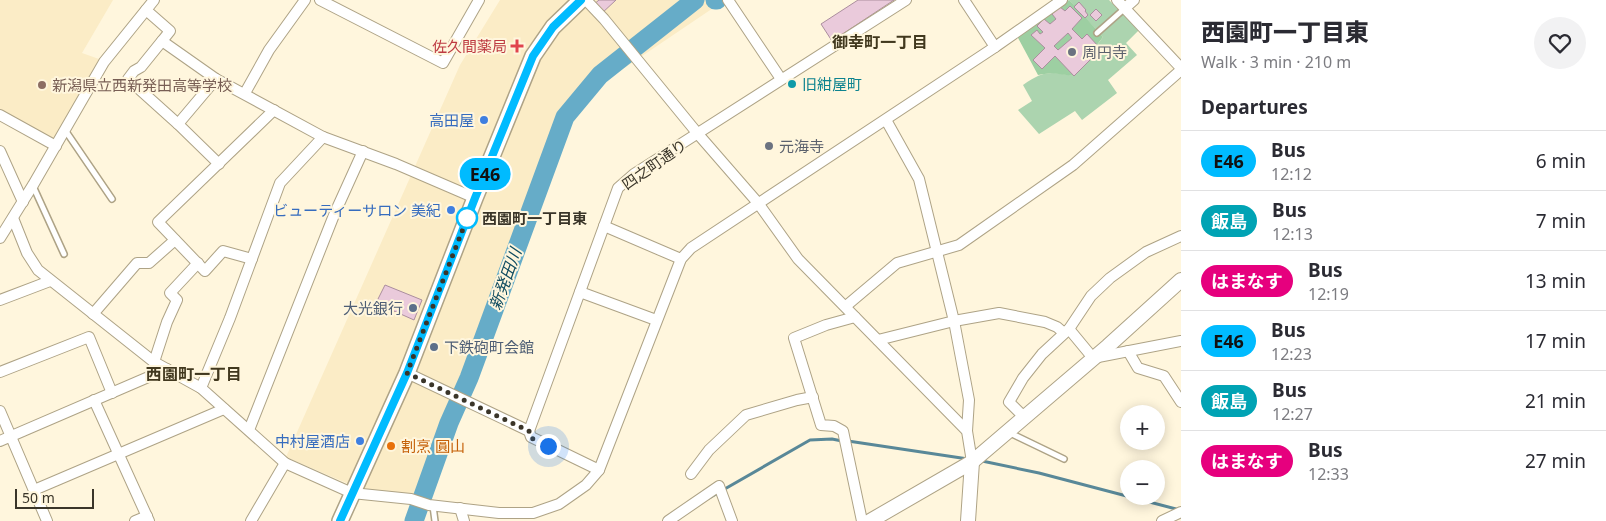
<!DOCTYPE html>
<meta charset="utf-8">
<style>
body{margin:0;font-family:"Noto Sans","Noto Sans JP",sans-serif;background:#f2f2f3;color:#2b2b33;height:100vh;display:flex;flex-direction:column;font-size:19px;white-space:nowrap}
*{box-sizing:border-box;margin:0}
p{font-size:16px;color:#7c7c81}
.icon{flex:none;width:28px;height:28px;fill:none;stroke:currentColor;stroke-width:2;stroke-linecap:round;stroke-linejoin:round}
.map{position:relative;flex:1;overflow:hidden}
.sheet{display:flex;flex-direction:column;background:#fff;width:425px}
.sheet>*{flex:none}
.badge{padding:0 10px;border-radius:16px;font-size:18px;line-height:32px}
.buttons{position:absolute;left:1120px;top:405px;display:grid;gap:10px}
.buttons a{display:grid;place-items:center;width:45px;height:45px;border-radius:50%;background:#fff;box-shadow:0 2px 12px #0003;font-size:25px}
.scale{position:absolute;left:15px;bottom:12px;width:79px;box-sizing:border-box;padding-left:5px;border:2px solid #3a3529;border-top:0;font-size:14px;line-height:18px;white-space:nowrap;color:#3a3529;-webkit-text-stroke:4px #fff6dd;paint-order:stroke}
.you{position:absolute;width:25px;height:25px;margin:-12px;border:4px solid #fff;border-radius:50%;background:#1a73e8;box-shadow:0 0 0 8px #1a73e833}
.map>.badge{position:absolute;translate:-50% -50%;box-shadow:0 0 0 2px #fff}
h2{padding:0 20px;font-size:19px;line-height:45px}
.round{display:grid;place-items:center;flex:none;width:52px;height:52px;border-radius:26px;background:#f2f2f3}
.overview{display:flex;align-items:center;justify-content:space-between;height:85px;padding:0 20px}
h1{font-size:24px;font-weight:800;line-height:38px}
ul{padding:0;list-style:none}
li{display:flex;align-items:center;gap:15px;height:60px;padding:0 20px;border-top:1px solid #e1e1e2}
li div{flex:1}
li b{display:block;font-size:19px}
li em{font-style:normal}
li .badge{min-width:55px;font-weight:700;text-align:center}
main{display:flex;flex:1;min-height:0}
.map>svg:first-child{display:block}
.built{fill:#fbecc6}
.green{fill:#acd4af}
.forest{fill:#9dcfa2}
.lines{fill:none;stroke-linecap:round;stroke-linejoin:round}
.stream{stroke:#598898;stroke-width:3}
.river{stroke:#66acc8;stroke-width:19}
.building{fill:#eacadb;stroke:#ab8e9e;fill-rule:evenodd}
.lane-casing{stroke:#aea386;stroke-width:8}
.street-casing{stroke:#aea386;stroke-width:12}
.secondary-casing{stroke:#aea386;stroke-width:16}
.primary-casing{stroke:#aea386;stroke-width:18}
.lane{stroke:#fff;stroke-width:5}
.street{stroke:#fff;stroke-width:10}
.secondary{stroke:#fff;stroke-width:14}
.primary{stroke:#fff;stroke-width:15}
.line-casing{stroke:#fff;stroke-width:11}
.line{stroke:#0bf;stroke-width:8}
.walk{stroke:#3a3529;stroke-width:5;stroke-dasharray:0 9}
.health-dot{fill:#e0444e;stroke:#fff6dd;stroke-width:2}
.worship-dot{fill:#6b7280;stroke:#fff6dd;stroke-width:2}
.culture-dot{fill:#0f9aa8;stroke:#fff6dd;stroke-width:2}
.education-dot{fill:#8d6e63;stroke:#fff6dd;stroke-width:2}
.shop-dot{fill:#3f7fe0;stroke:#fff6dd;stroke-width:2}
.stop-dot{fill:#fff;stroke:#0bf;stroke-width:2.5}
.service-dot{fill:#5c6f8a;stroke:#fff6dd;stroke-width:2}
.food-dot{fill:#e8710a;stroke:#fff6dd;stroke-width:2}
.labels{text-anchor:middle;dominant-baseline:central;stroke-width:4;stroke-linejoin:round;paint-order:stroke}
.health-label{font-size:15px;fill:#be3a42;stroke:#fff6dd;text-anchor:end}
.worship-label{font-size:15px;fill:#5b616d;stroke:#fff6dd;text-anchor:start}
.culture-label{font-size:15px;fill:#0d838f;stroke:#fff6dd;text-anchor:start}
.education-label{font-size:15px;fill:#785e54;stroke:#fff6dd;text-anchor:start}
.shop-label{font-size:15px;fill:#366cbe;stroke:#fff6dd;text-anchor:end}
.street-label{font-size:15px;fill:#3a3529;stroke:#fff6dd}
.stop-label{font-size:15px;font-weight:bold;fill:#3a3529;stroke:#fff6dd;text-anchor:start}
.service-label{font-size:15px;fill:#4e5e75;stroke:#fff6dd;text-anchor:end}
.food-label{font-size:15px;fill:#c56008;stroke:#fff6dd;text-anchor:start}
.neighbourhood-label{font-size:16px;font-weight:bold;fill:#41381e;stroke:#fff6dd}
.water-label{font-size:16px;font-style:italic;fill:#104c60;stroke:#fff6dd}
</style>
<main>
<div class="map">
<svg width="1181" height="521" viewBox="0 0 1181 521">
<rect width="100%" height="100%" fill="#fff6dd"/>
<g class="built">
<path d="M 0,0 L 113,0 L 82,53 L 99,59 L 54,140 L 0,111 Z"/>
<path d="M 500,0 L 725,0 L 574,102 L 417,499 L 365,491 L 286,457 L 460,65 Z"/>
</g>
<path class="green" d="M 1069,0 L 1109,0 L 1139,30 L 1126,43 L 1137,55 L 1108,80 L 1117,93 L 1082,120 L 1075,111 L 1039,134 L 1018,110 L 1032,101 L 1023,85 C 1045,70 1049,72 1074,76 L 1103,37 Z"/>
<path class="forest" d="M 1069,0 L 1074,5 L 1079,2 L 1086,10 L 1085,11 L 1088,15 L 1086,18 L 1103,37 L 1093,50 L 1097,53 L 1074,76 L 1051,73 L 1038,75 L 1017,36 Z"/>
<g class="lines">
<g class="stream">
<path d="M 848,441 L 968,459"/>
<path d="M 982,461 L 1039,473 L 1176,509 L 1178,512"/>
<path d="M 709,498 L 810,440 L 832,439 L 842,441"/>
</g>
<g class="river">
<path d="M 715,0 L 717,0"/>
<path d="M 414,521 L 449,423 L 469,378 L 565,117 L 600,75 L 695,0"/>
</g>
</g>
<g class="building">
<path d="M 599,0 L 616,0 L 601,14 L 593,5 Z"/>
<path d="M 858,0 L 894,0 L 832,41 L 821,24 Z"/>
<path d="M 1079,2 L 1086,10 L 1085,11 L 1088,15 L 1085,18 L 1074,7 Z"/>
<path d="M 1070,6 L 1082,18 L 1072,29 L 1082,39 L 1087,34 L 1098,46 L 1093,50 L 1097,53 L 1074,76 L 1055,56 L 1042,69 L 1033,60 L 1045,48 L 1031,35 L 1037,30 L 1040,34 L 1043,32 L 1037,26 L 1044,19 L 1050,24 L 1056,19 L 1052,14 L 1060,7 L 1065,11 ZM 1068,33 L 1072,38 L 1058,50 L 1054,46 Z"/>
<path d="M 1096,9 L 1102,15 L 1096,21 L 1090,15 Z"/>
<path d="M 385,285 L 422,300 L 414,320 L 376,303 Z"/>
</g>
<g class="lines">
<g class="lane-casing">
<g id="lane">
<path d="M 1097,33 L 1124,9"/>
<path d="M 65,130 L 112,199"/>
<path d="M 33,186 L 64,254"/>
<path d="M 1010,433 L 1064,459"/>
<path d="M 433,506 L 435,521"/>
</g>
</g>
<g class="street-casing">
<g id="street">
<path d="M 320,0 L 443,63 L 479,0"/>
<path d="M 586,0 L 604,19 L 698,134 L 758,203 L 798,259 L 967,431 L 972,462"/>
<path d="M 728,0 L 781,79"/>
<path d="M 964,0 L 995,47"/>
<path d="M 1117,0 L 1181,68"/>
<path d="M 1125,8 L 1134,0"/>
<path d="M 146,10 L 170,31 L 162,41 L 216,79 L 323,137 L 396,164 L 475,198"/>
<path d="M 162,41 L 141,67 L 134,71 L 128,79 L 178,124"/>
<path d="M 216,79 L 178,124 L 219,164"/>
<path d="M 245,93 L 269,50 L 305,0"/>
<path d="M 0,115 L 56,146"/>
<path d="M 886,120 L 919,179 L 954,321 L 969,400 L 967,431"/>
<path d="M 0,151 L 23,202"/>
<path d="M 13,218 L 27,253 L 38,270 L 154,362 L 201,388 L 285,463 L 352,493 L 411,499 L 429,505 L 499,513 L 533,513 L 559,504 L 586,485 L 599,470 L 681,259 L 691,248 L 995,47 L 1062,0"/>
<path d="M 604,226 L 681,259"/>
<path d="M 0,238 L 33,185 L 104,62 L 154,0"/>
<path d="M 252,259 L 223,251 L 205,271 L 158,222 L 274,110"/>
<path d="M 580,292 L 656,320"/>
<path d="M 0,300 L 50,281"/>
<path d="M 846,306 L 897,263 L 959,245 L 1073,165 L 1181,70"/>
<path d="M 93,314 L 137,263 L 149,263 L 175,240"/>
<path d="M 855,317 L 826,325 L 794,338 L 821,425 L 834,426 L 843,431 L 862,521"/>
<path d="M 1069,329 L 1093,358 L 1181,341"/>
<path d="M 878,340 L 954,321 L 999,313 L 1045,322 L 1057,327 L 1064,333"/>
<path d="M 1128,351 L 1138,368 L 1164,376 L 1181,402"/>
<path d="M 154,362 L 167,322 L 177,300 L 170,293 L 198,263"/>
<path d="M 0,372 L 89,337 L 112,393"/>
<path d="M 407,373 L 529,431 L 531,437 L 599,470"/>
<path d="M 201,388 L 230,318 L 280,183 L 323,137"/>
<path d="M 94,400 L 149,521"/>
<path d="M 0,411 L 47,521"/>
<path d="M 1024,417 L 1009,402 L 1023,378 L 1042,354 L 1069,329 L 1091,296 L 1110,278 L 1146,252 L 1181,236"/>
<path d="M 249,430 L 334,215 L 363,151"/>
<path d="M 529,431 L 618,188 L 634,174 L 906,0"/>
<path d="M 0,441 L 167,369"/>
<path d="M 691,474 L 709,450 L 746,415 L 797,400 L 813,397"/>
<path d="M 34,490 L 224,409"/>
<path d="M 460,508 L 464,521"/>
<path d="M 135,521 L 147,516"/>
<path d="M 251,521 L 285,463"/>
<path d="M 668,521 L 719,486 L 732,521"/>
<path d="M 1162,521 L 1181,512"/>
</g>
</g>
<g class="secondary-casing">
<g id="secondary">
<path d="M 870,521 L 972,462 L 1108,346 L 1181,280"/>
<path d="M 968,521 L 972,462"/>
</g>
</g>
<g class="primary-casing">
<path id="primary" d="M 340,521 L 407,373 L 475,198 L 533,56 L 553,27 L 581,0"/>
</g>
<use href="#lane" class="lane"/>
<use href="#street" class="street"/>
<use href="#secondary" class="secondary"/>
<use href="#primary" class="primary"/>
</g>
<g class="lines">
<g class="line-casing">
<path id="line" d="M 340,521 L 407,373 L 475,198 L 533,56 L 553,27 L 581,0"/>
</g>
<use href="#line" class="line"/>
<path class="walk" d="M 467,218 L 468,216 L 407,373 L 529,431 L 531,438 L 548,446"/>
</g>
<path class="health-dot" d="M514.5 38.5h5v5h5v5h-5v5h-5v-5h-5v-5h5z"/>
<g class="worship-dot">
<circle cx="1072" cy="52" r="5"/>
<circle cx="769" cy="146" r="5"/>
</g>
<circle class="culture-dot" cx="792" cy="84" r="5"/>
<circle class="education-dot" cx="42" cy="85" r="5"/>
<g class="shop-dot">
<circle cx="484" cy="120" r="5"/>
<circle cx="451" cy="210" r="5"/>
<circle cx="360" cy="441" r="5"/>
</g>
<circle class="stop-dot" cx="467" cy="218" r="10"/>
<g class="service-dot">
<circle cx="413" cy="308" r="5"/>
<circle cx="434" cy="347" r="5"/>
</g>
<circle class="food-dot" cx="391" cy="446" r="5"/>
<g class="labels">
<g class="health-label">
<text x="507" y="46">佐久間薬局</text>
</g>
<g class="worship-label">
<text x="1082" y="52">周円寺</text>
<text x="779" y="146">元海寺</text>
</g>
<g class="culture-label">
<text x="802" y="84">旧紺屋町</text>
</g>
<g class="education-label">
<text x="52" y="85">新潟県立西新発田高等学校</text>
</g>
<g class="shop-label">
<text x="474" y="120">高田屋</text>
<text x="441" y="210">ビューティーサロン 美紀</text>
<text x="350" y="441">中村屋酒店</text>
</g>
<g class="street-label">
<text transform="translate(654 164) rotate(-35)">四之町通り</text>
</g>
<g class="stop-label">
<text x="482" y="218">西園町一丁目東</text>
</g>
<g class="service-label">
<text x="403" y="308">大光銀行</text>
<text x="444" y="347" text-anchor="start">下鉄砲町会館</text>
</g>
<g class="food-label">
<text x="401" y="446">割烹 圓山</text>
</g>
<g class="neighbourhood-label">
<text x="880" y="42">御幸町一丁目</text>
<text x="194" y="374">西園町一丁目</text>
</g>
<g class="water-label">
<text transform="translate(505 279) rotate(-70)">新発田川</text>
</g>
</g>
</svg>
<div class="buttons">
<a>+</a>
<a>−</a>
</div>
<div class="scale">50 m</div>
<div class="you" style="left:548px;top:446px"></div>
<b class="badge" style="left:485px;top:174px;background:#0bf;color:#111">E46</b>
</div>
<section class="sheet">
<div class="overview"><div><h1>西園町一丁目東</h1><p>Walk · 3 min · 210 m</p></div><a class="round"><svg class="icon" aria-label="heart" viewBox="0 0 24 24"><path d="M12 20l-8-8c-3-5 5-10 8-4 3-6 11-1 8 4z"/></svg></a></div>
<h2>Departures</h2>
<ul>
<li><span class="badge" style="background:#0bf;color:#111">E46</span><div><b>Bus</b><p>12:12</p></div><em>6 min</em></li>
<li><span class="badge" style="background:#00a3b4;color:#fff">飯島</span><div><b>Bus</b><p>12:13</p></div><em>7 min</em></li>
<li><span class="badge" style="background:#e6007e;color:#fff">はまなす</span><div><b>Bus</b><p>12:19</p></div><em>13 min</em></li>
<li><span class="badge" style="background:#0bf;color:#111">E46</span><div><b>Bus</b><p>12:23</p></div><em>17 min</em></li>
<li><span class="badge" style="background:#00a3b4;color:#fff">飯島</span><div><b>Bus</b><p>12:27</p></div><em>21 min</em></li>
<li><span class="badge" style="background:#e6007e;color:#fff">はまなす</span><div><b>Bus</b><p>12:33</p></div><em>27 min</em></li>
</ul>
</section>
</main>
